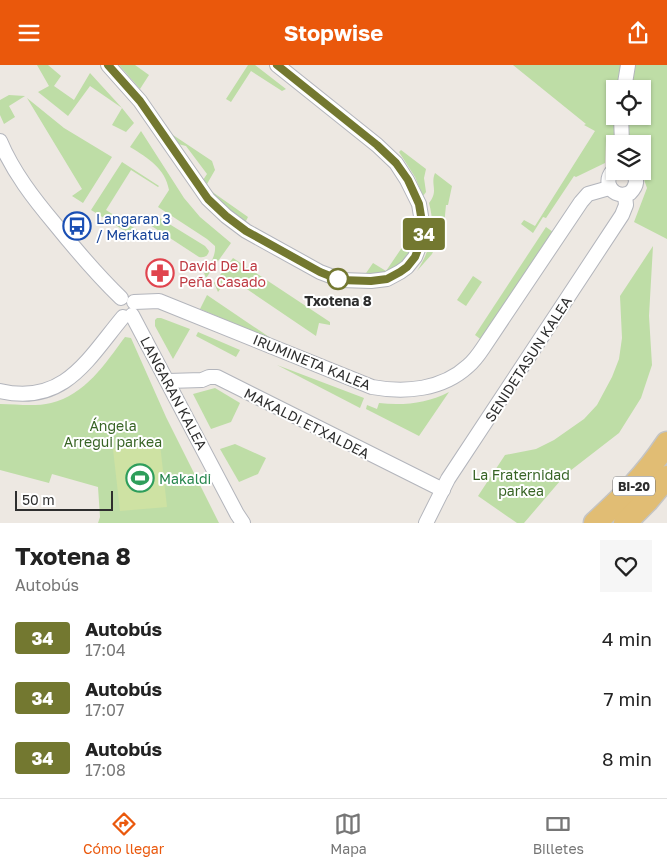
<!DOCTYPE html>
<html lang="es">
<meta charset="utf-8">
<style>
body{margin:0;font-family:"Golos Text",sans-serif;background:#f6f6f6;color:#222;height:100vh;display:flex;flex-direction:column;font-size:19px;white-space:nowrap}
*{box-sizing:border-box;margin:0}
p{font-size:16px;color:#767676}
.icon{flex:none;width:28px;height:28px;fill:none;stroke:currentColor;stroke-width:2;stroke-linecap:round;stroke-linejoin:round}
.map{position:relative;height:458px;overflow:hidden}
.panel{display:flex;flex-direction:column;background:#fff;flex:1}
.panel>*{flex:none}
.badge{padding:0 10px;border-radius:4px;font-size:18px;line-height:32px}
.controls{position:absolute;left:606px;top:15px;display:grid;gap:10px}
.controls a{display:grid;place-items:center;width:45px;height:45px;border-radius:0px;background:#fff;box-shadow:0 1px 4px #0004;font-size:25px}
.scale{position:absolute;left:15px;bottom:12px;width:98px;box-sizing:border-box;padding-left:5px;border:2px solid #2e2e2e;border-top:0;font-size:14px;line-height:18px;white-space:nowrap;color:#2e2e2e;-webkit-text-stroke:4px #fff;paint-order:stroke}
.map>.badge{position:absolute;translate:-50% -50%;box-shadow:0 0 0 2px #fff}
.round{display:grid;place-items:center;flex:none;width:52px;height:52px;border-radius:0px;background:#f6f6f6}
.overview{display:flex;align-items:center;justify-content:space-between;height:85px;padding:0 15px}
h1{font-size:24px;font-weight:700;line-height:38px}
ul{padding:0;list-style:none}
li{display:flex;align-items:center;gap:15px;height:60px;padding:0 15px}
li div{flex:1}
li b{display:block;font-size:19px}
li em{font-style:normal}
li .badge{min-width:55px;font-weight:700;text-align:center}
header{display:flex;justify-content:space-between;align-items:center;height:65px;padding:0 15px;background:#ea580c;color:#fff;font-size:22px;font-weight:700}
.dock{display:flex;justify-content:space-around;align-items:center;height:70px;border-top:1px solid #e0e0e0;background:#fff;font-size:14px;color:#767676}
.dock a{display:grid;justify-items:center;gap:2px}
.dock .current{color:#ea580c}
.map>svg:first-child{display:block}
.green{fill:#bedda6;fill-rule:evenodd}
.pitch{fill:#cee2a3}
.lines{fill:none;stroke-linecap:round;stroke-linejoin:round}
.street-casing{stroke:#b3b5bc;stroke-width:16}
.primary-casing{stroke:#c4c4c4;stroke-width:25}
.street{stroke:#fff;stroke-width:14}
.primary{stroke:#e1bd74;stroke-width:22}
.line-casing{stroke:#fff;stroke-width:11}
.line{stroke:#737830;stroke-width:8}
.stop-dot{fill:#fff;stroke:#737830;stroke-width:2.5}
.labels{text-anchor:middle;dominant-baseline:central;stroke-width:4;stroke-linejoin:round;paint-order:stroke}
.shield{fill:#fff;stroke:#6d6d6d;stroke-width:1}
.shield-label{font-size:12px;font-weight:bold;fill:#2e2e2e}
.transit-label{font-size:14px;fill:#164399;stroke:#fff;text-anchor:start}
.health-label{font-size:14px;fill:#be3a42;stroke:#fff;text-anchor:start}
.stop-label{font-size:14px;font-weight:bold;fill:#2e2e2e;stroke:#fff}
.street-label{font-size:14px;fill:#2e2e2e;stroke:#fff}
.park-label{font-size:14px;fill:#386425;stroke:#fff}
.leisure-label{font-size:14px;fill:#27864d;stroke:#fff;text-anchor:start}
</style>
<header><svg class="icon" aria-label="menu" viewBox="0 0 24 24"><path d="M4 6h16M4 12h16M4 18h16"/></svg>Stopwise<svg class="icon" aria-label="share" viewBox="0 0 24 24"><path d="M12 15V3M7 8l5-5 5 5M5 13v7h14v-7"/></svg></header>
<div class="map">
<svg width="667" height="458" viewBox="0 0 667 458">
<rect width="100%" height="100%" fill="#ede8e2"/>
<g class="green">
<path d="M 37,0 L 48,0 L 61,11 L 54,21 L 74,35 L 90,8 L 122,43 L 134,58 L 126,67 L 112,60 L 122,43 L 90,21 L 68,51 L 38,27 L 49,21 Z"/>
<path d="M 119,0 L 135,0 L 149,10 L 140,24 Z"/>
<path d="M 248,0 L 255,0 L 286,24 L 282,26 L 251,6 L 231,37 L 226,34 Z"/>
<path d="M 513,0 L 667,0 L 667,174 L 634,157 L 647,123 L 641,106 L 642,106 L 642,79 L 615,79 L 615,81 L 606,74 L 605,98 L 576,112 L 574,111 L 546,153 L 543,152 L 533,168 L 521,159 L 524,155 L 535,161 L 595,66 L 584,60 L 586,59 ZM 615,24 L 642,24 L 642,51 L 615,51 Z"/>
<path d="M 9,30 L 25,31 L 9,41 L 15,52 L 4,59 L 0,50 L 0,35 Z"/>
<path d="M 27,33 L 64,63 L 112,92 L 83,138 L 72,131 L 82,124 Z"/>
<path d="M 164,64 L 212,96 L 215,105 L 207,119 L 211,126 L 248,152 L 244,160 L 201,118 L 207,109 L 186,81 L 174,78 Z"/>
<path d="M 141,66 L 184,133 L 200,152 L 231,178 L 206,213 L 204,208 C 209,200 216,192 215,181 L 207,174 L 158,142 L 169,125 C 165,103 148,93 130,82 Z"/>
<path d="M 401,85 L 426,104 L 424,113 L 426,127 L 423,131 L 415,112 L 399,87 Z"/>
<path d="M 122,97 L 159,121 L 158,122 L 131,105 L 106,145 L 145,170 L 141,176 L 91,145 Z"/>
<path d="M 435,108 L 452,121 L 448,140 L 446,140 L 443,171 L 436,180 L 432,189 L 417,206 C 431,184 436,164 429,138 C 439,126 430,120 435,108 Z"/>
<path d="M 153,149 L 205,181 L 209,186 C 208,191 204,193 199,192 L 147,158 Z"/>
<path d="M 418,159 L 416,176 L 403,199 L 388,208 L 364,211 L 373,198 L 386,206 Z"/>
<path d="M 546,162 L 553,167 L 483,276 L 475,270 Z"/>
<path d="M 653,181 L 649,251 L 652,300 L 641,333 L 619,368 L 566,409 L 524,458 L 517,458 L 478,431 L 505,390 L 536,384 L 554,375 L 584,354 L 597,340 L 612,312 L 619,294 L 622,273 L 620,231 Z"/>
<path d="M 233,193 L 330,257 L 330,260 L 319,258 L 316,271 L 229,212 L 218,227 L 214,218 Z"/>
<path d="M 473,211 L 482,217 L 466,241 L 457,235 Z"/>
<path d="M 207,230 L 275,276 L 200,244 Z"/>
<path d="M 157,253 L 161,253 L 190,264 L 173,294 L 155,261 L 155,255 Z"/>
<path d="M 198,267 L 240,285 L 236,292 L 196,271 Z"/>
<path d="M 125,272 L 131,273 L 166,352 L 219,458 L 98,458 L 100,452 L 98,422 L 52,409 L 49,418 L 0,405 L 0,339 C 17,339 34,342 51,338 C 85,330 105,299 125,272 Z"/>
<path d="M 277,300 L 364,333 L 360,343 Z"/>
<path d="M 215,323 L 240,338 L 231,357 L 211,364 L 193,329 Z"/>
<path d="M 449,327 L 419,371 L 366,344 L 367,340 L 377,344 L 379,338 C 403,341 428,338 449,327 Z"/>
<path d="M 235,379 L 266,393 L 258,409 L 239,417 L 220,384 Z"/>
</g>
<path class="pitch" d="M 160,379 L 167,442 L 120,446 L 113,384 Z"/>
<g class="lines">
<g class="street-casing">
<g id="street">
<path d="M 108,0 L 140,36 L 208,134 L 226,151 L 246,166 L 320,207 L 341,215 L 371,216 L 387,214 L 400,207 L 407,202 L 415,192 L 424,169 L 419,139 L 407,115 L 396,98 L 377,80 L 277,0"/>
<path d="M 624,24 L 628,0"/>
<path d="M 621,51 L 622,79"/>
<path d="M 0,76 C 13,107 34,134 55,159 C 76,185 97,210 121,233"/>
<path d="M 615,104 C 600,116 613,135 630,128 C 637,121 638,114 632,106"/>
<path d="M 134,237 L 159,236 L 372,322 C 405,328 442,325 468,301 C 474,296 479,289 483,283 L 581,137 L 588,129 L 609,123"/>
<path d="M 132,250 L 237,449 L 243,458"/>
<path d="M 168,316 L 202,315 L 209,312 L 217,312 L 443,425"/>
<path d="M 0,326 C 64,341 88,294 123,252"/>
<path d="M 426,458 L 448,414 L 622,150 L 626,140 L 625,130"/>
</g>
</g>
<g class="primary-casing">
<g id="primary">
<path d="M 595,458 C 624,431 645,411 667,378"/>
<path d="M 625,458 L 647,436 L 667,412"/>
</g>
</g>
<use href="#street" class="street"/>
<use href="#primary" class="primary"/>
</g>
<g class="lines">
<g class="line-casing">
<path id="line" d="M 108,0 L 140,36 L 208,134 L 226,151 L 246,166 L 320,207 L 340,215 L 371,216 L 387,214 L 400,207 L 407,202 L 415,192 L 424,169 L 419,139 L 408,115 L 396,98 L 377,80 L 277,0"/>
</g>
<use href="#line" class="line"/>
</g>
<defs>
<g id="bus-ring" transform="scale(1.4375)"><circle r="9.5" fill="#fff" stroke="#1a4fb4" stroke-width="1.5"/><path d="M-5-6H5V4H4V6H2V4H-2V6H-4V4H-5ZM-3.5-4V0h7V-4ZM-3.5 1.2v1.5H-2V1.2ZM2 1.2v1.5H3.5V1.2Z" fill="#1a4fb4"/></g>
<g id="pharmacy-ring" transform="scale(1.4375)"><circle r="9.5" fill="#fff" stroke="#e0444e" stroke-width="1.5"/><path d="M-2-6h4v4h4v4h-4v4h-4v-4h-4v-4h4Z" fill="#e0444e"/></g>
<g id="stadium-ring" transform="scale(1.4375)"><circle r="9.5" fill="#fff" stroke="#2e9e5b" stroke-width="1.5"/><path d="M0-5a6.5 5 0 1 0 0 10a6.5 5 0 1 0 0-10ZM-3.5-1.8h7v3.6h-7Z" fill="#2e9e5b"/></g>
</defs>
<g fill-rule="evenodd">
<use href="#bus-ring" x="77" y="161"/>
<use href="#pharmacy-ring" x="160" y="208"/>
<use href="#stadium-ring" x="140" y="413"/>
</g>
<circle class="stop-dot" cx="338" cy="214" r="10"/>
<g class="labels">
<rect class="shield" x="613" y="411.5" width="42" height="19" rx="4"/>
<g class="shield-label">
<text x="634" y="421">BI-20</text>
</g>
<g class="transit-label">
<text x="96" y="153">Langaran 3<tspan x="96" dy="16">/ Merkatua</tspan></text>
</g>
<g class="health-label">
<text x="179" y="200">David De La<tspan x="179" dy="16">Peña Casado</tspan></text>
</g>
<g class="stop-label">
<text x="338" y="235">Txotena 8</text>
</g>
<g class="street-label">
<text transform="translate(528 294) rotate(-57)">SENIDETASUN KALEA</text>
<text transform="translate(312 297) rotate(22)">IRUMINETA KALEA</text>
<text transform="translate(174 328) rotate(62)">LANGARAN KALEA</text>
<text transform="translate(307 358) rotate(27)">MAKALDI ETXALDEA</text>
</g>
<g class="park-label">
<text x="113" y="360">Ángela<tspan x="113" dy="16">Arregui parkea</tspan></text>
<text x="521" y="409">La Fraternidad<tspan x="521" dy="16">parkea</tspan></text>
</g>
<g class="leisure-label">
<text x="159" y="413">Makaldi</text>
</g>
</g>
</svg>
<div class="controls">
<a><svg class="icon" aria-label="locate" viewBox="0 0 24 24"><circle cx="12" cy="12" r="6"/><path d="M12 2v4M12 18v4M2 12h4M18 12h4"/></svg></a>
<a><svg class="icon" aria-label="layers" viewBox="0 0 24 24"><path d="M12 4l9 5-9 5-9-5zM3 14l9 5 9-5"/></svg></a>
</div>
<div class="scale">50 m</div>
<b class="badge" style="left:424px;top:169px;background:#737830;color:#fff">34</b>
</div>
<section class="panel">
<div class="overview"><div><h1>Txotena 8</h1><p>Autobús</p></div><a class="round"><svg class="icon" aria-label="heart" viewBox="0 0 24 24"><path d="M12 20l-8-8c-3-5 5-10 8-4 3-6 11-1 8 4z"/></svg></a></div>
<ul>
<li><span class="badge" style="background:#737830;color:#fff">34</span><div><b>Autobús</b><p>17:04</p></div><em>4 min</em></li>
<li><span class="badge" style="background:#737830;color:#fff">34</span><div><b>Autobús</b><p>17:07</p></div><em>7 min</em></li>
<li><span class="badge" style="background:#737830;color:#fff">34</span><div><b>Autobús</b><p>17:08</p></div><em>8 min</em></li>
</ul>
</section>
<nav class="dock">
<a class="current"><svg class="icon" aria-label="directions" viewBox="0 0 24 24"><path d="M12 3l9 9-9 9-9-9zM9 14v-3h6M13 9l2 2-2 2"/></svg>Cómo llegar</a>
<a><svg class="icon" aria-label="map" viewBox="0 0 24 24"><path d="M3 6l6-2 6 2 6-2v14l-6 2-6-2-6 2zM9 4v14M15 6v14"/></svg>Mapa</a>
<a><svg class="icon" aria-label="tickets" viewBox="0 0 24 24"><path d="M3 7h18v10H3zM15 7v10"/></svg>Billetes</a>
</nav>
